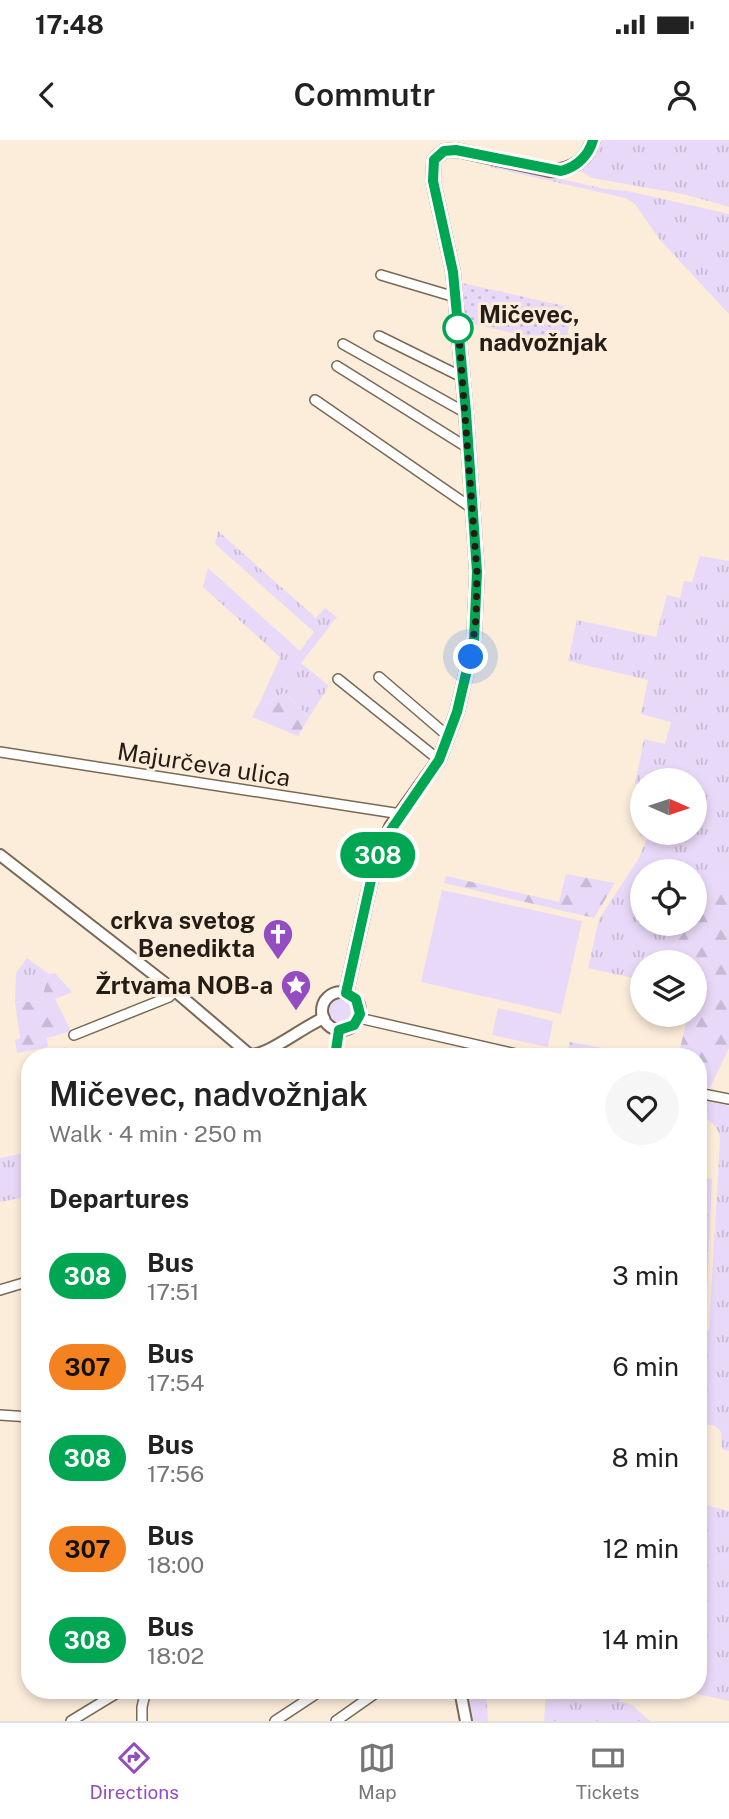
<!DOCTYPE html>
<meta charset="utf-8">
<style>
body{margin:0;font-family:"Public Sans",sans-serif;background:#f6f6f6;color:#222;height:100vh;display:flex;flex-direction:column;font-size:26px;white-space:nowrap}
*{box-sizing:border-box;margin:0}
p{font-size:23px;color:#767676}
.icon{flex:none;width:38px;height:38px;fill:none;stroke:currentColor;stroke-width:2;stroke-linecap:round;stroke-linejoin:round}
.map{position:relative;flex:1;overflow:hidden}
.side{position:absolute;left:21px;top:908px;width:686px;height:651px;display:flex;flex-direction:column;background:#fff;border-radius:28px;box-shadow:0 4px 10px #0003}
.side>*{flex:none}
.badge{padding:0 14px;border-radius:23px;font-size:24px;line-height:46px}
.needle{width:46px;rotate:93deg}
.buttons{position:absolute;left:630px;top:628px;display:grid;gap:14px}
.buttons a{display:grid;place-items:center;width:77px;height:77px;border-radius:50%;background:#fff;box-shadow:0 4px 10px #0003;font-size:35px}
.you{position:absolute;width:35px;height:35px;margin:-18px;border:5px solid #fff;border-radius:50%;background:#1a73e8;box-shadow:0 0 0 10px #1a73e833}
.map>.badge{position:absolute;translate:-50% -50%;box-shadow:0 0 0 4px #fff}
h2{padding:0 28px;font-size:26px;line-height:63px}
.round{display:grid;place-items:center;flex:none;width:74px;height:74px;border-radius:37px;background:#f6f6f6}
.summary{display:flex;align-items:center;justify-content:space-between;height:119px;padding:0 28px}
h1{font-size:33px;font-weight:600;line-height:52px}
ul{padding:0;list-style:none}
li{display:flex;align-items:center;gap:21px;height:91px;padding:0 28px}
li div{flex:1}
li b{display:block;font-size:26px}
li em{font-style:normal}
li .badge{min-width:77px;font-weight:700;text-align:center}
.status{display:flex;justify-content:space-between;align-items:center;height:49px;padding:0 35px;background:#fff;direction:ltr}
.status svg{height:19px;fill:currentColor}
header{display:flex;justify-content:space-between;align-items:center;height:91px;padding:0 28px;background:#fff;font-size:32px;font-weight:600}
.tabs{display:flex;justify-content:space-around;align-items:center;height:98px;border-top:2px solid #e0e0e0;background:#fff;font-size:19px;color:#767676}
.tabs a{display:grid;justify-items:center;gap:4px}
.tabs .selected{color:#934dc1}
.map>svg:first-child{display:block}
.grass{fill:url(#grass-tufts)}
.forest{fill:url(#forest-firs)}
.park{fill:url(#park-dots)}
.pitch{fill:#e9d9f8}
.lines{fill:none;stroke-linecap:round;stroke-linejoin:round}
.minor-casing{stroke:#796954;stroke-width:12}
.tertiary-casing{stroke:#796954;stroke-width:14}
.secondary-casing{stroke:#796954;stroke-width:16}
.minor{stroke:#fff;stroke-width:9}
.tertiary{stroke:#fff;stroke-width:10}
.secondary{stroke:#f7e1c1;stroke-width:12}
.line-casing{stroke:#fff;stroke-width:16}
.line{stroke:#00a651;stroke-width:10}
.walk{stroke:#241d15;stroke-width:7;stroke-dasharray:0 12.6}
.stop-dot{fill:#fff;stroke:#00a651;stroke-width:3.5}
.labels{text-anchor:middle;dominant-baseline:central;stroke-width:6;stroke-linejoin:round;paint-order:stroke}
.stop-label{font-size:24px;font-weight:bold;fill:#241d15;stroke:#fcecda;text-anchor:start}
.street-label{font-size:24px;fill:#241d15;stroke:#fcecda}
.poi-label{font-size:24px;font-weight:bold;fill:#241d15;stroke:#fcecda;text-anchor:end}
</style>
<div class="status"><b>17:48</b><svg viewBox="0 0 49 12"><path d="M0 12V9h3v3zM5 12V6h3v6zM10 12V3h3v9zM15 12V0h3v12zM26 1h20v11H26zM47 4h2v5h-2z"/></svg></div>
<header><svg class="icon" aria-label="back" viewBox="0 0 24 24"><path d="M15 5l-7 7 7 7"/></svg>Commutr<svg class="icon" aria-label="person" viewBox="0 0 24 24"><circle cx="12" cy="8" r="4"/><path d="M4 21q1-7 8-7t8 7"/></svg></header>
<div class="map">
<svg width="729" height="1581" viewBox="0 0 729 1581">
<defs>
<pattern id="grass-tufts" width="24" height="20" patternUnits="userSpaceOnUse" patternTransform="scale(1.75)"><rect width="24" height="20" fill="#e9d9f8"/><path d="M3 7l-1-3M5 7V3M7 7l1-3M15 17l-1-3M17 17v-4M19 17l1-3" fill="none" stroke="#c8bad4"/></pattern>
<pattern id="forest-firs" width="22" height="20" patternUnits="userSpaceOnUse" patternTransform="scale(1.75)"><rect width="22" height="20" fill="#e9d9f8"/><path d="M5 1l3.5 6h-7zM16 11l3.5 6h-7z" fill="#c8bad4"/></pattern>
<pattern id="park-dots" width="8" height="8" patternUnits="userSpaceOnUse" patternTransform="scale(1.75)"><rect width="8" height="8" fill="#e9d9f8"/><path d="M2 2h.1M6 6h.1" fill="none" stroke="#c8bad4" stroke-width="1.8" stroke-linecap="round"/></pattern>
</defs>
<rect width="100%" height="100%" fill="#fcecda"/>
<g class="grass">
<path d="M 599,0 L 729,0 L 729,67 L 683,54 L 592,38 L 581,31 L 597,10 Z"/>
<path d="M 491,23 L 605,49 L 628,51 L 729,74 L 729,174 L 660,100 L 635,64 L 625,58 L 490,27 Z"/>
<path d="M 218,391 L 316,478 L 325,468 L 337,477 L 301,523 L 329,546 L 309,577 L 284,552 L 276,566 L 261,560 L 280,517 L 203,447 L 208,428 L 300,511 L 314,492 L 215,404 Z"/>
<path d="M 700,416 L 729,421 L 729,733 L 720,732 L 711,753 L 695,779 L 695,732 L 642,732 L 642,784 L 691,784 L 670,810 L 666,822 L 642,822 L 642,840 L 588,828 L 599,779 L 639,718 L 647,698 L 639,695 L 642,683 L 642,693 L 695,693 L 695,640 L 642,640 L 642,645 L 635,644 L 644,599 L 665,604 L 671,582 L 641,574 L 648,540 L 568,521 L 577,480 L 656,497 L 667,455 L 680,458 L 684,441 L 692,442 Z"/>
<path d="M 27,818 L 49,834 L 41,861 L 15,863 L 16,833 Z"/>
<circle cx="340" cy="872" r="13"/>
<path d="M 698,959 L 729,966 L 729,1311 L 722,1309 L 721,1292 L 715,1286 L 698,1282 L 698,1250 L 705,1237 L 698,1234 L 698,1036 L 712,1039 L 705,1193 L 709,1189 L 720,1000 C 720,987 709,980 698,973 Z"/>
<path d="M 30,1012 L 30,1056 L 0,1062 L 0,1018 Z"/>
<path d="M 698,1363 L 729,1371 L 729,1561 L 684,1551 L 698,1550 Z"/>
<path d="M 546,1550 L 621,1551 L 619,1561 L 632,1565 L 650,1581 L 544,1581 Z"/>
<path d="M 468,1551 L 486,1551 L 488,1581 L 472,1581 Z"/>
</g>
<g class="forest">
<path d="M 283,551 L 309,577 L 298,596 L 252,577 L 261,560 L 276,566 Z"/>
<path d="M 720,731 L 729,733 L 729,908 L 710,948 L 698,945 L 698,917 L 678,917 L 688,875 L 695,875 L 695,822 L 666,822 L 670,810 L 691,784 L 695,784 L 695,779 L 711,753 Z"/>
<path d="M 566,734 L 615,743 L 594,778 L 444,743 L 446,736 L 559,762 Z"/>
<path d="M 55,833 L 72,852 L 55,859 L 71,891 L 47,898 L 48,907 L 17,913 L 15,900 L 20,898 L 15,863 L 41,861 L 49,834 Z"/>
<path d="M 570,902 L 652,917 L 567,917 Z"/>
</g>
<path class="park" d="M 462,143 L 573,168 L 565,205 L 465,182 Z"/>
<g class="pitch">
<path d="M 442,750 L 582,781 L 561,874 L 421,842 Z"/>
<path d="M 498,868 L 553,881 L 548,907 L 492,895 Z"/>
</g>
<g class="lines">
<g class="minor-casing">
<g id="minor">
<path d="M 381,135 L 455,157"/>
<path d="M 379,196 L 462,237"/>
<path d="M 343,204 L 466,273"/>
<path d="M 337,226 L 468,308"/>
<path d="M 315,260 L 473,369"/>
<path d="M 379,537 L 449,597"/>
<path d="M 338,539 L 439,620"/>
<path d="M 0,612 L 401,674"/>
<path d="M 359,878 L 529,917"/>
<path d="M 74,895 L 169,857 L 175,851"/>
<path d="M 698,953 L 729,959"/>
<path d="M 0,1150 L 30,1141"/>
<path d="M 0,1275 L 30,1277"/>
<path d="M 71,1581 L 122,1550"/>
<path d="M 142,1581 L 142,1567 L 146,1550"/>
<path d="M 275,1581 L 322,1550"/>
<path d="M 336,1581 L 380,1550"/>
</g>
</g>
<g class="tertiary-casing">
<g id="tertiary">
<path d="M 0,715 L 175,851 L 250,915 C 269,915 304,886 324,878"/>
<circle cx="341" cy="871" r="19"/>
<path d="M 335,917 L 339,890"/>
<path d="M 460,1550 L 466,1581"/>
</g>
</g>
<g class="secondary-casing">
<path id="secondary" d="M 346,853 L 375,722 L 391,687 L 439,620 L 457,572 L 474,500 L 477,432 L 466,273 L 453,132 L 433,41 L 434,20 L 444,11 L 456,10 L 549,30 C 570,32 587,21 593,0"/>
</g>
<use href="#minor" class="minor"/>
<use href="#tertiary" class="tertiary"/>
<use href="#secondary" class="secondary"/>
</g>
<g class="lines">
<g class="line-casing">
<path id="line" d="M 335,917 L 339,890 L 354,885 L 360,874 L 356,859 L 346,853 L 375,722 L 382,703 L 439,620 L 457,572 L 474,500 L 477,432 L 466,272 L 453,132 L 433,41 L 434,20 L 444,11 L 456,10 L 561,31 C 577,27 589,15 593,0"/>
</g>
<use href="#line" class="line"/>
<path class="walk" d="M 458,188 L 458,184 L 477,432 L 476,478 L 471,517"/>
</g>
<defs>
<g id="church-pin" transform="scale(1.575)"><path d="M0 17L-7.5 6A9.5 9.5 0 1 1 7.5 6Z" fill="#934dc1" stroke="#fcecda"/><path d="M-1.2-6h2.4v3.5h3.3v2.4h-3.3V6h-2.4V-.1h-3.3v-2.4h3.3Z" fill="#fff"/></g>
<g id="sight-pin" transform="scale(1.575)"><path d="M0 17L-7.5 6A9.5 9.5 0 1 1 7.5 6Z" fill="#934dc1" stroke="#fcecda"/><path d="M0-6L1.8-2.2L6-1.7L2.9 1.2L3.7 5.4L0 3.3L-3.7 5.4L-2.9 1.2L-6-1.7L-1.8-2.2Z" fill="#fff"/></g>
</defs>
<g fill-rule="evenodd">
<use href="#church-pin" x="278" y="794"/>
<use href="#sight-pin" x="296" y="845"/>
</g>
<circle class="stop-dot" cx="458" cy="188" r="14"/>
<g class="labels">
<g class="stop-label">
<text x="479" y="174">Mičevec,<tspan x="479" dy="28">nadvožnjak</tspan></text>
</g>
<g class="street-label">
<text transform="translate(204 624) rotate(9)">Majurčeva ulica</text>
</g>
<g class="poi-label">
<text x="255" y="780">crkva svetog<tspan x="255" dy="28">Benedikta</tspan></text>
<text x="273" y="845">Žrtvama NOB-a</text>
</g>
</g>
</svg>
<div class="buttons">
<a><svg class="needle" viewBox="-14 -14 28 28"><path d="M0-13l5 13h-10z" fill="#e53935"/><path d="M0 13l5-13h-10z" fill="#767676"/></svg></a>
<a><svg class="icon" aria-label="locate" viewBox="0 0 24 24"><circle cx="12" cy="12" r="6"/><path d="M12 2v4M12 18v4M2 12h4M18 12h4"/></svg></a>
<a><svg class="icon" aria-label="layers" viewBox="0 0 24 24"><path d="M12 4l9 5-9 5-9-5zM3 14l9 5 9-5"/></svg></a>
</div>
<div class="you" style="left:471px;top:517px"></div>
<b class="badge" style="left:378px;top:715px;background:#00a651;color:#fff">308</b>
<section class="side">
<div class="summary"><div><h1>Mičevec, nadvožnjak</h1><p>Walk · 4 min · 250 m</p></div><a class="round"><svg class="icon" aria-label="heart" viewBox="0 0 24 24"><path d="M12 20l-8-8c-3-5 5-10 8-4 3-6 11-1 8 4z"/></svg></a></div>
<h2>Departures</h2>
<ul>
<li><span class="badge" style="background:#00a651;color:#fff">308</span><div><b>Bus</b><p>17:51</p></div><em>3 min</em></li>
<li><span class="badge" style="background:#f58220;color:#111">307</span><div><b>Bus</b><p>17:54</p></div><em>6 min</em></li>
<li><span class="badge" style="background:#00a651;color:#fff">308</span><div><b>Bus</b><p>17:56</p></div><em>8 min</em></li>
<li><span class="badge" style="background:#f58220;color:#111">307</span><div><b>Bus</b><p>18:00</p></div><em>12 min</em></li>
<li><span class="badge" style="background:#00a651;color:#fff">308</span><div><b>Bus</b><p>18:02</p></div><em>14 min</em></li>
</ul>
</section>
</div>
<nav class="tabs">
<a class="selected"><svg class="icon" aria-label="directions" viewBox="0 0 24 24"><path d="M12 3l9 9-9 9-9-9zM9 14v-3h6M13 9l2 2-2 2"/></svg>Directions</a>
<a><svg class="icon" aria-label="map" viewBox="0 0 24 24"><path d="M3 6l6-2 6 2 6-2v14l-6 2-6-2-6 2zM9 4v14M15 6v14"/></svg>Map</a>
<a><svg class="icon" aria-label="tickets" viewBox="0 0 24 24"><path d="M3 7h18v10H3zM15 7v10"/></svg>Tickets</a>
</nav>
